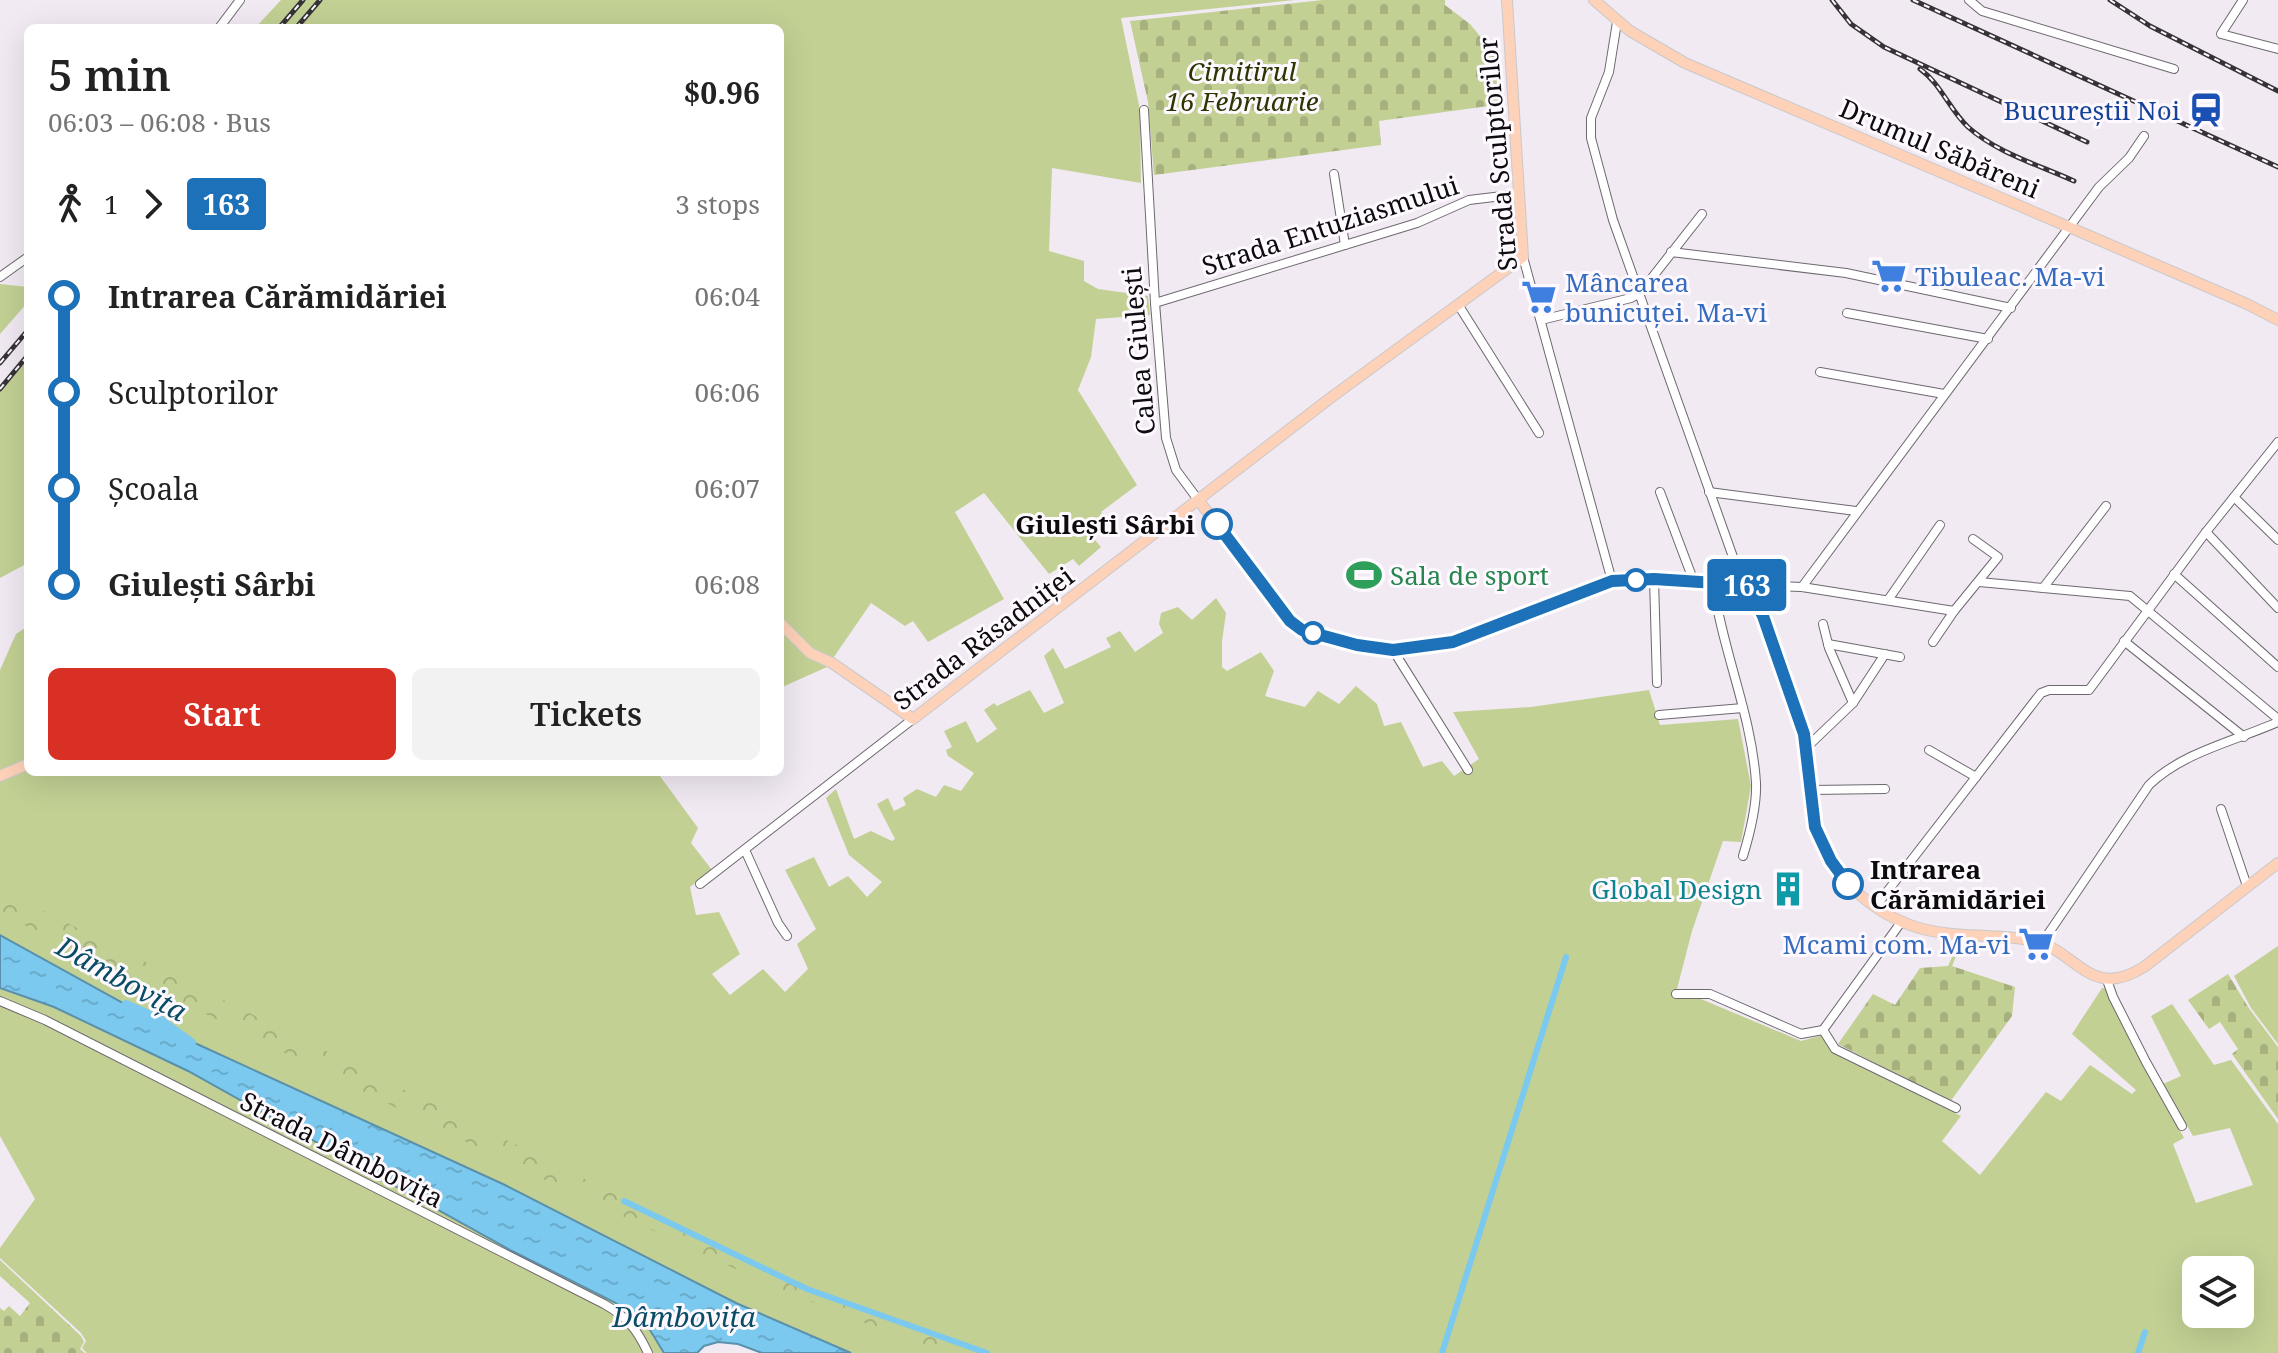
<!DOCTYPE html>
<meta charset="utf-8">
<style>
body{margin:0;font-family:"Noto Serif",serif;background:#f2f2f2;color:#222;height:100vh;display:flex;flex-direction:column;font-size:30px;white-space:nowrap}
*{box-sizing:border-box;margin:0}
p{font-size:26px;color:#767676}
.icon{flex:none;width:44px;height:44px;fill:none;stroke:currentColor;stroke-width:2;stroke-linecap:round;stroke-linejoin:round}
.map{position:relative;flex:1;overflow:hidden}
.drawer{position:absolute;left:24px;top:24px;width:760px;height:752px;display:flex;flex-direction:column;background:#fff;border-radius:12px;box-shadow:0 8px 32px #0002}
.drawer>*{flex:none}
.badge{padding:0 16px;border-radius:6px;font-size:28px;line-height:52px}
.tools{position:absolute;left:2182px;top:1256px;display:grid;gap:16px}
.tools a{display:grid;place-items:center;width:72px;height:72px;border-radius:12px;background:#fff;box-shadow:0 8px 32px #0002;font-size:40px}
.map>.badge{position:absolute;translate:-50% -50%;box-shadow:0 0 0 4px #fff}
.legs{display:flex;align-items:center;gap:12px;height:88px;padding:0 24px;font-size:26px}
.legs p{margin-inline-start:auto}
.headline{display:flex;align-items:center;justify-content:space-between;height:136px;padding:0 24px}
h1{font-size:44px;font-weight:600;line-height:60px}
.button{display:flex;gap:16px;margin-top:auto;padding:16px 24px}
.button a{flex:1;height:92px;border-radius:12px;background:#d93025;color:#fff;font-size:32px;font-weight:600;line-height:92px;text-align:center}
.button a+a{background:#f2f2f2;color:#222}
ul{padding:0 24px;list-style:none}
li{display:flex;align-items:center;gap:28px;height:96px;font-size:30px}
li i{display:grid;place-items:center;width:12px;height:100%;margin:0 10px;background:currentColor}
li i::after{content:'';width:20px;height:20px;margin:-10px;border:6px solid;border-radius:50%;background:#fff}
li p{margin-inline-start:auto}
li:first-child i{background:linear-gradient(#0000 50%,currentColor 0)}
li:last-child i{background:linear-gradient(currentColor 50%,#0000 0)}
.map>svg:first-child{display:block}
.green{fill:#c2d094;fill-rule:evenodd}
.forest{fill:url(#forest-crowns)}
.cemetery{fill:url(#cemetery-stones)}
.water{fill:url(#water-ripples);stroke:#5a90ab;stroke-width:2}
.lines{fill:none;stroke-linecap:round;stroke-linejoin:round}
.canal{stroke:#7bc9ee;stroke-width:6}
.river{stroke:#7bc9ee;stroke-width:10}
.minor-casing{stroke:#6e6870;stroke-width:10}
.major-casing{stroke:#cac9ca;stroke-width:12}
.minor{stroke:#fff;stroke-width:8}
.major{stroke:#fed1b9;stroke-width:10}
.rail-casing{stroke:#363337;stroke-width:5}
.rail{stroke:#fdf9fe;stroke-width:2;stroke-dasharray:6;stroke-linecap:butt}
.line-1-casing{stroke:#fff;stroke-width:18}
.line-1{stroke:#1d71b8;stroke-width:12}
.stop-1-dot{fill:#fff;stroke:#1d71b8;stroke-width:4}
.labels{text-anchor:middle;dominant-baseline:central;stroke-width:6;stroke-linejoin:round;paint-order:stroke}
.park-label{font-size:26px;font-style:italic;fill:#2d3500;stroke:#fdf9fe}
.transit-label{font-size:26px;fill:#164399;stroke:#fdf9fe;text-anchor:end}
.street-label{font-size:26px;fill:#0d0b0e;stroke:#fdf9fe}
.shop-label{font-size:26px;fill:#366cbe;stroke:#fdf9fe;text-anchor:start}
.stop-label{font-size:26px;font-weight:bold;fill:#0d0b0e;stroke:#fdf9fe;text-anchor:end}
.leisure-label{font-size:26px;fill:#27864d;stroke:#fdf9fe;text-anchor:start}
.culture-label{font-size:26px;fill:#0d838f;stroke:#fdf9fe;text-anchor:end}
.water-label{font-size:28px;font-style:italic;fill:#094c65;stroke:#fdf9fe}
</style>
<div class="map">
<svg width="2278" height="1353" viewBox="0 0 2278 1353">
<defs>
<pattern id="forest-crowns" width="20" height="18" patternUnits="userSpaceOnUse" patternTransform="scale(2)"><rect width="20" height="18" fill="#c2d094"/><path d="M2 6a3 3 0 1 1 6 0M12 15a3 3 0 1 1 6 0" fill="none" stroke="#a6b17e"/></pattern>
<pattern id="cemetery-stones" width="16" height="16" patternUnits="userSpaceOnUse" patternTransform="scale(2)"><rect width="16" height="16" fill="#c2d094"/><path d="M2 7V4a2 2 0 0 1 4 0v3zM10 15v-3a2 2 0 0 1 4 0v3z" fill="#a6b17e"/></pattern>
<pattern id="water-ripples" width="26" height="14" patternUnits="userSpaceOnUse" patternTransform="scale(2)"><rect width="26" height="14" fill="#7bc9ee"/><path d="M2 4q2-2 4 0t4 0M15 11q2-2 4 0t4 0" fill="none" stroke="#69abcb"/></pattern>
</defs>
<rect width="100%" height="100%" fill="#f1eaf3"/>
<g class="green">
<path d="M 281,0 L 1295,0 L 1121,18 L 1140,110 L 1141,183 L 1052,168 L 1049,251 L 1084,261 L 1084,281 L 1098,289 L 1148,296 L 1150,315 L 1096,319 L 1091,357 L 1078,390 L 1137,485 L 1101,512 L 1106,520 L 1090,534 L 1101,547 L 1079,566 L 1073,559 L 1049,574 L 984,493 L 955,512 L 1004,599 L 928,642 L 913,621 L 905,626 L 871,603 L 827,667 L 780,688 L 780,28 L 255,28 Z"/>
<path d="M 0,284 L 28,287 L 28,302 L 0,334 Z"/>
<path d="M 28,354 L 28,563 L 0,578 L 0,387 Z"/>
<path d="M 1216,598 L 1226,613 L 1222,641 L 1222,667 L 1227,671 L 1261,652 L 1274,671 L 1265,696 L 1305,707 L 1318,691 L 1339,704 L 1356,686 L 1377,704 L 1384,726 L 1401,722 L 1423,767 L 1442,761 L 1454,776 L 1479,759 L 1453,712 L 1531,707 L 1649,690 L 1660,725 L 1738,719 L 1751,786 L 1741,842 L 1723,841 L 1692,931 L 1677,989 L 1801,1041 L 1823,1035 L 1832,1052 L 1961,1116 L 1942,1141 L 1980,1175 L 2046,1092 L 2061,1101 L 2090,1065 L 2132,1094 L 2136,1090 L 2072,1034 L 2102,988 L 2106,988 L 2184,1138 L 2173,1144 L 2196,1203 L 2253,1185 L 2230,1128 L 2193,1136 L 2163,1084 L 2181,1076 L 2151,1016 L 2172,1004 L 2214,1065 L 2231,1060 L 2278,1124 L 2278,1353 L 851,1353 L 736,1303 L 505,1185 L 197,1044 L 0,935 L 0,670 L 16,634 L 28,626 L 28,772 L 657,772 L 698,828 L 691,843 L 712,870 L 690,887 L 696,915 L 719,912 L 740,954 L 712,974 L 730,995 L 763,969 L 785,992 L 808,969 L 797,944 L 816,929 L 785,870 L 814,857 L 829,887 L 848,876 L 867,897 L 882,882 L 849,855 L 826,798 L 836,789 L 854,839 L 871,831 L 892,841 L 895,839 L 877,804 L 888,798 L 894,811 L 906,805 L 903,798 L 917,789 L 936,797 L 944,785 L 961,791 L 974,773 L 948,756 L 946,750 L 952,747 L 944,731 L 966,721 L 977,743 L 997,729 L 984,710 L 994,703 L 997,706 L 1030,690 L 1044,713 L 1064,703 L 1044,656 L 1053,648 L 1065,669 L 1111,647 L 1106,638 L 1120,631 L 1135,652 L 1163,633 L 1159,624 L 1161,613 L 1178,607 L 1192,620 ZM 2196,1270 L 2240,1270 L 2240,1314 L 2196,1314 Z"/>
<path d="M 2278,946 L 2278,1044 L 2251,1008 L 2234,976 Z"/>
<path d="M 0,988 L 54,1007 L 188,1071 L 512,1251 L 614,1302 L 639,1318 L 650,1330 L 664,1353 L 87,1353 L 82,1348 L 86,1341 L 81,1333 L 0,1258 L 0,1248 L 35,1199 L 0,1136 Z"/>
</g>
<path class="forest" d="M 0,895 L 39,909 L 779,1275 L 980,1353 L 940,1353 L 772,1286 L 515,1166 L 24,925 L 0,917 Z"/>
<g class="cemetery">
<path d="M 1323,0 L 1445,0 L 1445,5 L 1470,24 L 1497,57 L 1503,104 L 1379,121 L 1381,145 L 1154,175 L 1148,102 L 1130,21 Z"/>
<path d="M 1958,944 L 1961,944 L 1952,966 L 2015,987 L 2012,1016 L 1950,1102 L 1838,1044 L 1873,994 L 1895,1005 L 1920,968 L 1948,966 Z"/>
<path d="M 2228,974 L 2248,1007 L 2278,1047 L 2278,1119 L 2232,1054 L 2238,1049 L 2220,1022 L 2209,1029 L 2188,1000 Z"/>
<path d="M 0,1260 L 81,1336 L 84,1342 L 80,1349 L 85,1353 L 0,1353 L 0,1308 L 4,1311 L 9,1306 L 20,1316 L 30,1303 L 0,1276 Z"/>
</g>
<path class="water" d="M 0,935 L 197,1044 L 505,1185 L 736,1303 L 851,1353 L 762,1353 L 738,1344 L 718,1342 L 704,1346 L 697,1353 L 664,1353 L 650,1330 L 639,1318 L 614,1302 L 512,1251 L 188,1071 L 54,1007 L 0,988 Z"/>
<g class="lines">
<g class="canal">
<path d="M 624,1201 L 807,1289 L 987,1353"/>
<path d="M 1442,1353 L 1566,957"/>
<path d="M 2138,1353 L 2145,1332"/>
</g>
<path class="river" d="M 126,1005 L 158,1019 L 191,1043"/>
<g class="minor-casing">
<g id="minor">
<path d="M 1969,0 L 1982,11 L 2174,69"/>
<path d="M 2243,0 L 2221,34 L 2278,49"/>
<path d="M 1617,22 L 1609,72 L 1591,118 L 1591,138 L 1613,220 L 1743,585"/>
<path d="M 219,28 L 240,0"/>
<path d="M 1144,110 L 1155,303 L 1166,438 L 1176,470 L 1199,501"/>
<path d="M 1334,174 L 1345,245"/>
<path d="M 1671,252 L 1846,273 L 2011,308"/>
<path d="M 1523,257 L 1612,581"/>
<path d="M 0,277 L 28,257"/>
<path d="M 1155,303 L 1417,223 L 1469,200 L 1519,194"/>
<path d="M 1459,306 L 1539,433"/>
<path d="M 1847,313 L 1988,339"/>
<path d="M 1541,320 L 1631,298 L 1640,293 L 1702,214"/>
<path d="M 1820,372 L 1944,394"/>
<path d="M 1660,492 L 1694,582"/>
<path d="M 1709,492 L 1856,511"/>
<path d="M 2234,497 L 2278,540"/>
<path d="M 2206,532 L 2278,608"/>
<path d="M 2174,574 L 2278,667"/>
<path d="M 1654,579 L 1657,683"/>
<path d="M 1979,582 L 2130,596 L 2278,719"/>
<path d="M 1713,583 C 1722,650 1752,715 1756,783 C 1757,807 1750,833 1743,856"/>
<path d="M 1747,585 L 1802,587 L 1954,611"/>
<path d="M 1802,587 L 2099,187 L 2129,158 L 2144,136"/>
<path d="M 2043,588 L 2106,506"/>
<path d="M 1888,600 L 1940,525"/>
<path d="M 1823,624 L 1829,648 L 1853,703"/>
<path d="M 2124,641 L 2244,737"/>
<path d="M 1933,642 L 1954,611 L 1998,557 L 1973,539"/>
<path d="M 1828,644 L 1900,657"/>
<path d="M 1393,650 L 1468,770"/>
<path d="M 1659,715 L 1743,708"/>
<path d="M 1807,747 L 1853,703 L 1885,654"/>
<path d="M 1929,750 L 1976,777"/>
<path d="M 1811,790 L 1885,789"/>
<path d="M 2221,809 L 2247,886"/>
<path d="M 745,850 L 778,923 L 787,936"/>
<path d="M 700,884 L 913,719"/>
<path d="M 1876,906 L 2041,693 L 2049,690 L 2089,690 L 2206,532 L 2278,442"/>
<path d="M 2042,943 L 2149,785 C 2183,752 2235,741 2278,722"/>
<path d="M 2107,980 L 2113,997 L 2146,1062 L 2182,1126"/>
<path d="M 1676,994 L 1710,994 L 1801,1034 L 1823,1030 L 1835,1049 L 1956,1108"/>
<path d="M 0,1001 L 45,1020 L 604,1304 C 627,1317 637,1329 648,1353"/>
<path d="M 1823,1030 L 1902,921"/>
</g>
</g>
<g class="major-casing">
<g id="major">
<path d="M 1594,0 L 1630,31 L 1685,63 L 2069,227 L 2247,304 L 2278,320"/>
<path d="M 1199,501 L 1290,621 L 1302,630 L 1374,649 L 1415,648 L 1453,642 L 1612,581 L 1654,579 L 1747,585 C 1771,624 1797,699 1806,744 C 1811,768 1808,792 1812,816 C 1820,865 1865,908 1910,925 C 1948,939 1990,933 2030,940 C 2077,948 2088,1002 2144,967 L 2278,863"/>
<path d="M 780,623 L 810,653 L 832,663 L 913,719 L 1329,399 L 1523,257 L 1507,0"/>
<path d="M 0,776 L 28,764"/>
</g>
</g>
<use href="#minor" class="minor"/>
<use href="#major" class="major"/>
<g class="rail-casing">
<g id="rail">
<path d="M 1832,0 L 1851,24 L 1884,47 L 2087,142"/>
<path d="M 1913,0 L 2278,167"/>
<path d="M 2110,0 L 2150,26 L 2278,91"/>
<path d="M 279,28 L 303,0"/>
<path d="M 296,28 L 320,0"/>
<path d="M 1920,69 C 1941,84 1949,109 1968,127 C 1997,153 2039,165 2074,181"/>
<path d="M 0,363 L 28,330"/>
<path d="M 0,389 L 28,355"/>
</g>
</g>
<use href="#rail" class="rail"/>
</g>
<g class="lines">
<g class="line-1-casing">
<path id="line-1" d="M 1217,524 L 1290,621 L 1302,630 L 1357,645 L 1393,650 L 1453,642 L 1612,581 L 1654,579 L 1747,585 L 1763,616 L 1804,734 L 1815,827 L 1831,861 L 1848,884"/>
</g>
<use href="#line-1" class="line-1"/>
</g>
<defs>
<g id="station-bare" transform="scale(2.76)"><path d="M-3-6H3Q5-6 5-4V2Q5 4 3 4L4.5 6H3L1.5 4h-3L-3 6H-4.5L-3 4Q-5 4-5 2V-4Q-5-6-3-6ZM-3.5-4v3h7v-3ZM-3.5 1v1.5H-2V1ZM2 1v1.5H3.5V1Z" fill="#1a4fb4" stroke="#fdf9fe" stroke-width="2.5" paint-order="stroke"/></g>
<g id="supermarket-bare" transform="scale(2.76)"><path d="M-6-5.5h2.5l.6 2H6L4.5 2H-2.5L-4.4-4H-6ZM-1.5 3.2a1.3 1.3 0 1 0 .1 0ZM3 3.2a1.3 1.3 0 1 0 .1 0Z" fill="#3f7fe0" stroke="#fdf9fe" stroke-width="2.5" paint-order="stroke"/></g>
<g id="stadium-bare" transform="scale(2.76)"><path d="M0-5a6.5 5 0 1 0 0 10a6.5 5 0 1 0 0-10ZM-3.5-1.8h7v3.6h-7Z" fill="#2e9e5b" stroke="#fdf9fe" stroke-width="2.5" paint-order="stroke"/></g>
<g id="building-bare" transform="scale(2.76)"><path d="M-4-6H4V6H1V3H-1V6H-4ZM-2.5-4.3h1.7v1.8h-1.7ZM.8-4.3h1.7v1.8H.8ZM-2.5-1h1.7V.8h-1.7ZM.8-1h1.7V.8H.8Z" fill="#0f9aa8" stroke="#fdf9fe" stroke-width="2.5" paint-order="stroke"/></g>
</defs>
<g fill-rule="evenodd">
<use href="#station-bare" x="2206" y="110"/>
<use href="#supermarket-bare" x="1889" y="276"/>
<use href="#supermarket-bare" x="1539" y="297"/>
<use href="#stadium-bare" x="1364" y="575"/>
<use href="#building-bare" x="1788" y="889"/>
<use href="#supermarket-bare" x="2036" y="944"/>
</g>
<g class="stop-1-dot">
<circle cx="1217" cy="524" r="14"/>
<circle cx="1636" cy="580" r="10"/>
<circle cx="1313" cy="633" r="10"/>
<circle cx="1848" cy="884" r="14"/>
</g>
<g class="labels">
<g class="park-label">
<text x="1242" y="71">Cimitirul<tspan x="1242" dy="30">16 Februarie</tspan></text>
</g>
<g class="transit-label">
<text x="2180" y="110">Bucureștii Noi</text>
</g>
<g class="street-label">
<text transform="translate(1940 148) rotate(23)">Drumul Săbăreni</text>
<text transform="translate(1497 154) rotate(-95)">Strada Sculptorilor</text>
<text transform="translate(1330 225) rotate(-18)">Strada Entuziasmului</text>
<text transform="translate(1138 351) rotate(-95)">Calea Giulești</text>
<text transform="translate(983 638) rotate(-37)">Strada Răsadniței</text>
<text transform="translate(342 1149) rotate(27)">Strada Dâmbovița</text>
</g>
<g class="shop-label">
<text x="1915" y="276">Tibuleac. Ma-vi</text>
<text x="1565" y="282">Mâncarea<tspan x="1565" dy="30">bunicuței. Ma-vi</tspan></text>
<text x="2010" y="944" text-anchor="end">Mcami com. Ma-vi</text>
</g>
<g class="stop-label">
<text x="1195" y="524">Giulești Sârbi</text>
<text x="1870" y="869" text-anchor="start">Intrarea<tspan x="1870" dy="30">Cărămidăriei</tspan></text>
</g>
<g class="leisure-label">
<text x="1390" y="575">Sala de sport</text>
</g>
<g class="culture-label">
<text x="1762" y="889">Global Design</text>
</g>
<g class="water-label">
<text transform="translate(122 978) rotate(29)">Dâmbovița</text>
<text x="684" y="1316">Dâmbovița</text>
</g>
</g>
</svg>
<div class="tools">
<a><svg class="icon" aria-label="layers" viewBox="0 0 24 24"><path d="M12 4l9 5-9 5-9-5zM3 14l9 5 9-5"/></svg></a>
</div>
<b class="badge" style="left:1747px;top:585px;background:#1d71b8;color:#fff">163</b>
<section class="drawer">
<div class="headline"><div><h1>5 min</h1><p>06:03 – 06:08 · Bus</p></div><b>$0.96</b></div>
<div class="legs"><svg class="icon" aria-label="walk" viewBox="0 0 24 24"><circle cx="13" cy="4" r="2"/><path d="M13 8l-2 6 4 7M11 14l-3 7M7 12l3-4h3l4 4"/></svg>1<svg class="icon" aria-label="forward" viewBox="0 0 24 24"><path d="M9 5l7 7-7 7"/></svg><b class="badge" style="background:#1d71b8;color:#fff">163</b><p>3 stops</p></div>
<ul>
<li><i style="color:#1d71b8"></i><b>Intrarea Cărămidăriei</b><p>06:04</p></li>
<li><i style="color:#1d71b8"></i><span>Sculptorilor</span><p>06:06</p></li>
<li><i style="color:#1d71b8"></i><span>Școala</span><p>06:07</p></li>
<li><i style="color:#1d71b8"></i><b>Giulești Sârbi</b><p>06:08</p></li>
</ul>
<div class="button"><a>Start</a><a>Tickets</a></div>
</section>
</div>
